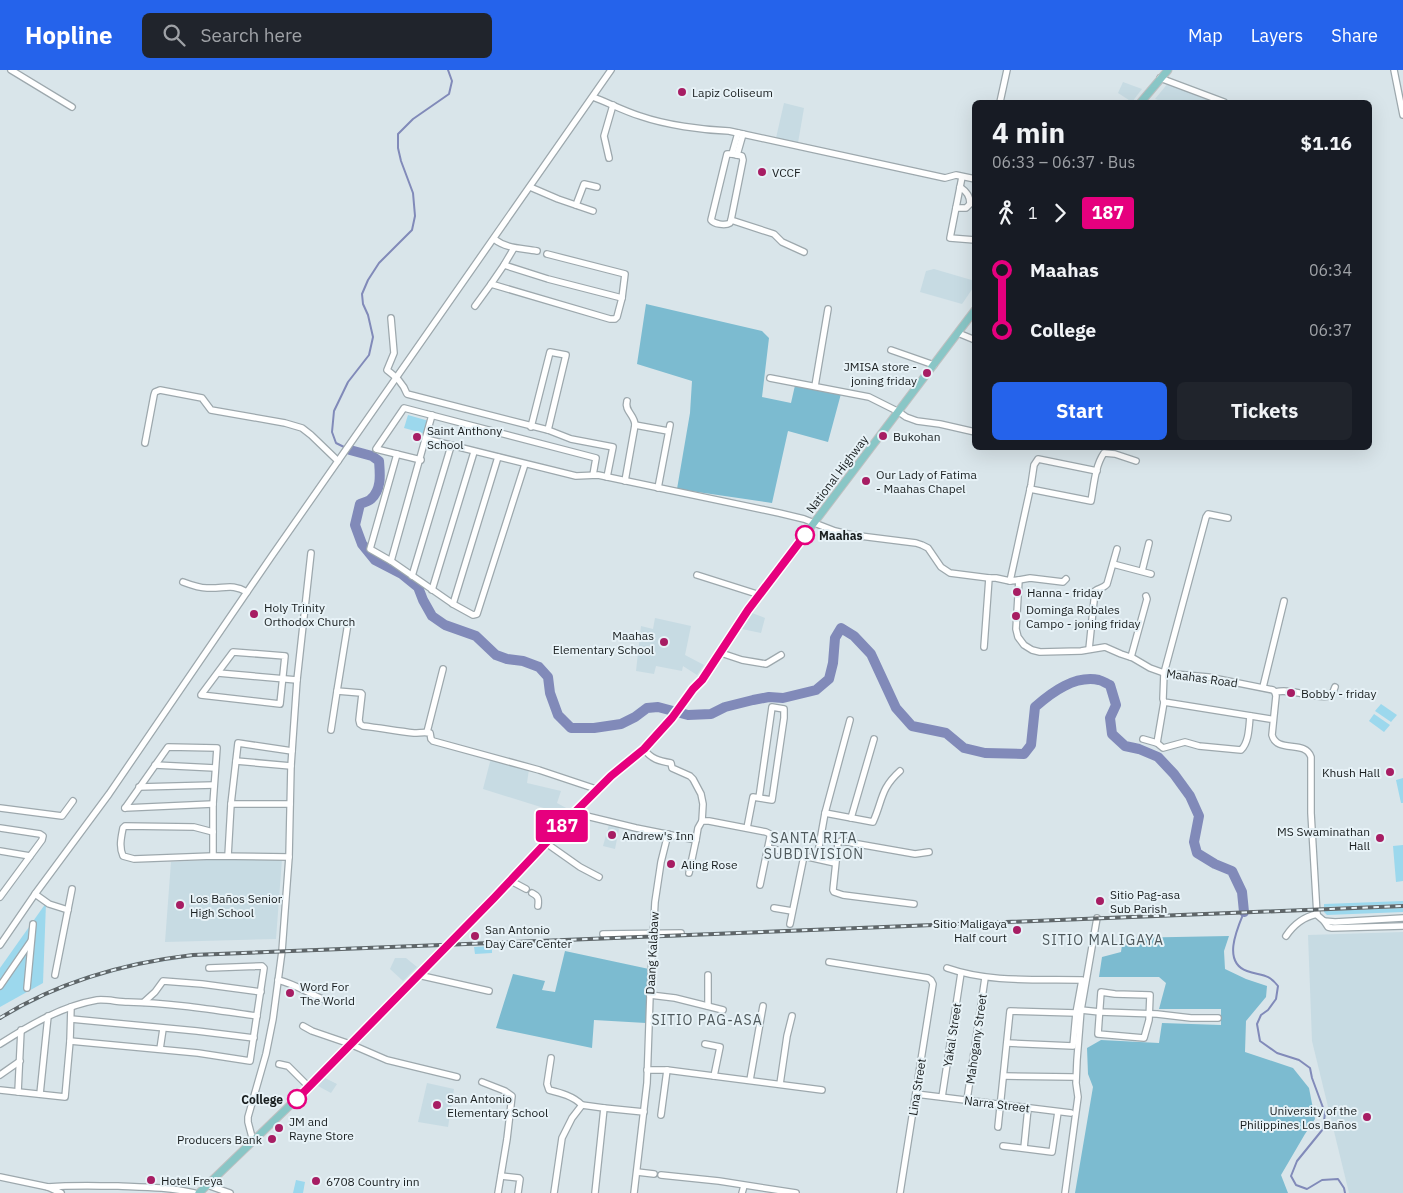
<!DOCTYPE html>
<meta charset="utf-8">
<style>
body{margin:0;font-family:"IBM Plex Sans",sans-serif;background:#20242c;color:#f1f3f6;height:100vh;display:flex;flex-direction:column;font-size:19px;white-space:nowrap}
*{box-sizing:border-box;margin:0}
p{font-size:16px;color:#9ea1a6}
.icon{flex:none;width:28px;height:28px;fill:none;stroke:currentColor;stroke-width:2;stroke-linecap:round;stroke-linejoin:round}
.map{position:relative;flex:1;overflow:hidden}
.sheet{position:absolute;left:972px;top:30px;width:400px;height:350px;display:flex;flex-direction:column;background:#171b24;border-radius:8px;box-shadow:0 5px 20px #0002}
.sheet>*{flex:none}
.badge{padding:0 10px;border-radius:4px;font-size:18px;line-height:32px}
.map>.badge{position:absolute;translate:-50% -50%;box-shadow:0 0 0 2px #fff}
.legs{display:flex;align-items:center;gap:8px;height:55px;padding:0 20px;font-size:16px}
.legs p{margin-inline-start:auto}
.overview{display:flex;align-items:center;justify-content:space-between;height:85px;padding:0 20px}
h1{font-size:28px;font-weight:700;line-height:38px}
.cta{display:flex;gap:10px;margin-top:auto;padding:10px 20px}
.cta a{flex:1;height:58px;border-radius:8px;background:#2563eb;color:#fff;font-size:20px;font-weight:700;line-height:58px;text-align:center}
.cta a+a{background:#20242c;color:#f1f3f6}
ul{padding:0 20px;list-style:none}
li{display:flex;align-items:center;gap:18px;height:60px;font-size:19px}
li i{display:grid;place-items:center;width:8px;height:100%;margin:0 6px;background:currentColor}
li i::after{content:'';width:12px;height:12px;margin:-6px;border:4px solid;border-radius:50%;background:#171b24}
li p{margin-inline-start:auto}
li:first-child i{background:linear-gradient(#0000 50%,currentColor 0)}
li:last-child i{background:linear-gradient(currentColor 50%,#0000 0)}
header{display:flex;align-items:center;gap:30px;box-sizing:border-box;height:70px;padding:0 25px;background:#2563eb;color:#fff}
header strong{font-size:24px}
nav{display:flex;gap:28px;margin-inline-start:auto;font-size:18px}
.search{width:350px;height:45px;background:#20242c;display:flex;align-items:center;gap:12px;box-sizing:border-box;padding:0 18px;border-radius:8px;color:#9ea1a6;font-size:19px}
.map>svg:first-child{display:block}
.built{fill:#c7dbe3}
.green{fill:#9cd8ed}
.forest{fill:#7cbbd0}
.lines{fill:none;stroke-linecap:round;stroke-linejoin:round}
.stream{stroke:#818ab9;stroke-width:2}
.river{stroke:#818ab9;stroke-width:10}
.minor-casing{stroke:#9da8ad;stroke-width:8}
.major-casing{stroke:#bfc0c1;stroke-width:9}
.minor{stroke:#fff;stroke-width:5.5}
.major{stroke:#89c6c6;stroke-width:7}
.rail-casing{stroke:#5f6669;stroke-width:4}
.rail{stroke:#e7f2f7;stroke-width:2;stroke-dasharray:5.5;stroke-linecap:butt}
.line-1-casing{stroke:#fff;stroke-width:11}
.line-1{stroke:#e6007e;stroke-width:8}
.poi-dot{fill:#a71d63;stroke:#e7f2f7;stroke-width:2}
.stop-1-dot{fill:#fff;stroke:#e6007e;stroke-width:2.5}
.labels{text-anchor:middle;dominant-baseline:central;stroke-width:4;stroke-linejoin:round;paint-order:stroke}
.poi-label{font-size:12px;fill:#1a1f20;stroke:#e7f2f7;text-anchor:start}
.street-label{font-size:12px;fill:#1a1f20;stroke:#e7f2f7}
.stop-label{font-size:12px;font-weight:bold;fill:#1a1f20;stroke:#e7f2f7;text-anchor:start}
.neighbourhood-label{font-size:14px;letter-spacing:1px;fill:#4f595c;stroke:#e7f2f7}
</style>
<header>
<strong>Hopline</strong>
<div class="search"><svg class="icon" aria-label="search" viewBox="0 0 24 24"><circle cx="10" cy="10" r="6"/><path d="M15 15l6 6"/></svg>Search here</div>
<nav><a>Map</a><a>Layers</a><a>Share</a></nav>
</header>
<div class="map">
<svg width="1403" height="1123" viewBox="0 0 1403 1123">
<rect width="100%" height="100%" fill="#d9e5ea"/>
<g class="built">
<path d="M 1123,12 L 1142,19 L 1132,32 L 1118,23 Z"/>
<path d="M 1169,12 L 1226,32 L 1164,32 L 1155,29 Z"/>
<path d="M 784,33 L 804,38 L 798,73 L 776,68 Z"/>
<path d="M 934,199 L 975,211 L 975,215 L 962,234 L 920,222 L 926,201 Z"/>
<path d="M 752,543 L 765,548 L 761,563 L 742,559 Z"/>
<path d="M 655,548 L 691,556 L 685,585 L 704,595 L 697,605 L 683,596 L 682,601 L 656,596 L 654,604 L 636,601 L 641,556 L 653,559 Z"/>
<path d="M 491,688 L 529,699 L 527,713 L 561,721 L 557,733 L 568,739 L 563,744 L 483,719 Z"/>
<path d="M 610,751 L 620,754 L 615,779 L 603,776 Z"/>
<path d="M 223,789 L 282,789 L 276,869 L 165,872 L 171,792 Z"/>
<path d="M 1403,834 L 1403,838 L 1253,844 L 1253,840 Z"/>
<path d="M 1229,841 L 1230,845 L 194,887 L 136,896 L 80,912 L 44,927 L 0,950 L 0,946 L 8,941 L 43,924 L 79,908 L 135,892 L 193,883 Z"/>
<path d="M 1403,862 L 1403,1123 L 1349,1123 L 1312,971 L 1308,865 Z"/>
<path d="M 395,888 L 406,888 L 417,897 L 403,911 L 390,899 Z"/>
<path d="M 325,1008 L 337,1014 L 331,1023 L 318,1016 Z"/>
<path d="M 427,1013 L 454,1019 L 448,1057 L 418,1052 Z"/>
</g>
<g class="green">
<path d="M 408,345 L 429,351 L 426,364 L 404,358 Z"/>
<path d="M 1381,634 L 1397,645 L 1391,652 L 1375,641 Z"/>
<path d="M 1374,644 L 1390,655 L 1384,662 L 1369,651 Z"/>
<path d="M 1403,708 L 1403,733 L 1401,733 L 1396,710 Z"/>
<path d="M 1403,775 L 1403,811 L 1396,812 L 1393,776 Z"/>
<path d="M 1403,831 L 1403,834 L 1324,837 L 1324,834 Z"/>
<path d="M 46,833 L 43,913 L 0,937 L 0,898 Z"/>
<path d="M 1403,838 L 1403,842 L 1327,845 L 1324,842 L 1324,841 Z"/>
<path d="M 492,876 L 492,883 L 475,884 L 474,877 Z"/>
<path d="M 296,1110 L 305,1112 L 303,1123 L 293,1123 Z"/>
</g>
<g class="forest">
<path d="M 646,234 L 762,261 L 769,268 L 762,327 L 791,333 L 796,311 L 842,320 L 828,372 L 788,361 L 772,433 L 677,419 L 690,343 L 692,311 L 637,294 Z"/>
<path d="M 1229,866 L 1224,881 L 1225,899 L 1246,909 L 1267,916 L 1266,927 L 1246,951 L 1245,982 L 1293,998 L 1309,1018 L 1315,1049 L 1305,1064 L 1281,1105 L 1288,1123 L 1075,1123 L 1093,1017 L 1088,1004 L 1087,978 L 1101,970 L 1159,973 L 1162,953 L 1221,955 L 1221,939 L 1159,939 L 1166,913 L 1159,907 L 1099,907 L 1102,887 L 1121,882 L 1123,868 Z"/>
<path d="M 565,881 L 649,899 L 646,953 L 594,950 L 592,978 L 496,958 L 513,904 L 545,911 L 542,920 L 555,922 Z"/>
</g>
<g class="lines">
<g class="stream">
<path d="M 350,380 L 336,373 L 332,362 L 334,341 L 348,312 L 369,285 L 373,267 L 368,245 L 363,234 L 362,224 L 368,210 L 379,193 L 412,160 L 415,146 L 413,123 L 401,91 L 398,78 L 398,64 L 413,49 L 449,24 L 452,11 L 448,0"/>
<path d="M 1244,842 C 1237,859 1222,892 1247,901 C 1261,906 1268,903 1278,916 L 1276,929 L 1268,940 L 1261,945 L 1257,954 L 1260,971 L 1277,983 L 1299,990 L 1310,998 L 1312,1008 L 1325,1043 L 1323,1059 L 1297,1091 L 1291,1106 L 1296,1115 L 1307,1119 L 1322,1110 L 1338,1109 L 1344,1118 L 1345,1123"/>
</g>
<path class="river" d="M 350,380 L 372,386 L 379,391 C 380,404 382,419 371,429 C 369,431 363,433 360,434 L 355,455 L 362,474 L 375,490 L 402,504 L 418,517 L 423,530 L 432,546 L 445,555 L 476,566 L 496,585 L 507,589 L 523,591 L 539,597 L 548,607 L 550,623 L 558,645 L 571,658 L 594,658 L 621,654 L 635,647 L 647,638 L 658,637 L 688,645 L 711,644 L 725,637 L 753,630 L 769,627 L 783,628 L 816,620 L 829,609 L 833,593 L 835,568 L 841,558 L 854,566 L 871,584 L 896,638 L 912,656 L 946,663 L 964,678 L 985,683 L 1024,684 L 1031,675 L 1035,637 C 1052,622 1075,605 1099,610 C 1103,611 1107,614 1110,615 L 1116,635 L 1110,648 L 1112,664 L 1125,676 L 1139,679 L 1158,687 L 1174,704 L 1190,726 L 1199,746 L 1194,772 L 1197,783 L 1215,794 L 1232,801 L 1242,822 L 1244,842"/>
<g class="minor-casing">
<g id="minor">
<path d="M 11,0 L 72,37"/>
<path d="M 1394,0 L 1403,45"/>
<path d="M 1160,8 L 1224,32"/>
<path d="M 593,27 C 609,33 624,41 640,46 C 666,55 702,60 729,61 L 945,108 L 956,105 L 975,109"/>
<path d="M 1000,32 L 1007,0"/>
<path d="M 727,84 L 732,84 L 742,86 L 743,90 L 731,150 L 730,153 C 725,156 714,154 711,150 Z"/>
<path d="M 732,84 L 738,63"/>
<path d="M 737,85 L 743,64"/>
<path d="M 609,88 L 604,66 L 613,35"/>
<path d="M 962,107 L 950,168 L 975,170"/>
<path d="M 530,117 L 558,129 L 593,141"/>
<path d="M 576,135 L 584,114 L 597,117"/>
<path d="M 956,138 L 966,138 L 970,134 C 970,126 967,122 960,117"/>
<path d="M 731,150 L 774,164 L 782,172 L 804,182"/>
<path d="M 494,169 C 507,179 521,178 537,181"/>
<path d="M 514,178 L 504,195 L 491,214 L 610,249 L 615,249 L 617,247 L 622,228 L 625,204 L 547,184"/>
<path d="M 504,195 L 548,209 L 622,228"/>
<path d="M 475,236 L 491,214"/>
<path d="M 391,248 L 394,283 L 387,300 C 396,307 403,313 407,324 L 548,360 L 571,369 L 613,377 L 607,407"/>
<path d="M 958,263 L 975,270"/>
<path d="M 891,280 L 934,295"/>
<path d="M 770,308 L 869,327 L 899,342 L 906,347 L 917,351 L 940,354 L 975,362"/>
<path d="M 815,316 L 828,239"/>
<path d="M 635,355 L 668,361"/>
<path d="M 531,357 L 550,282 L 566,285 L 548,360"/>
<path d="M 426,369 L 576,406 L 598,405 L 779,443 L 804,449 L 835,461 L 852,465 L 916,473 L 922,475 L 928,478 L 941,497 L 950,503 L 989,508 L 996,508 L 1010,511 L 1019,510 L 1016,559 L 1018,567 L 1024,575 L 1032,580 L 1040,582 L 1081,581 L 1105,577 L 1121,584 L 1133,588 L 1150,598 L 1164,603 L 1208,607 L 1273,620 L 1275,622 L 1276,626 L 1272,665 C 1277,684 1305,669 1311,687 L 1311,743 L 1317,845 L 1324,851 L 1335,852 L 1403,848"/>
<path d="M 145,373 L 154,325 L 155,322 L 160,320 L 202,328 L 211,340 L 285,353 L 302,358 L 311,365 L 338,391"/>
<path d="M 397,384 L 370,479 L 391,491 L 453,534 L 473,545 L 477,544 L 525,394"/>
<path d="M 421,390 L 376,379 L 404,338 L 596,388 L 593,405"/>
<path d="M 625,411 L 635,355 C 635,345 624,341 627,331"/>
<path d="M 658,418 L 670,355"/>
<path d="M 1030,419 L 1091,431 C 1094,415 1095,396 1104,383 L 1115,384 L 1136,391"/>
<path d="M 1228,448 L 1208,444 L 1206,447 L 1164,603 L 1163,629 L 1164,632 L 1270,649"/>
<path d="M 391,491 L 432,345"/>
<path d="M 1113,494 L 1151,504"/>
<path d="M 1142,501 L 1149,473"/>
<path d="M 697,505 L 760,525"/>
<path d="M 412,506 L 451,376"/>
<path d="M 1019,510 L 1030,508 L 1063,512 L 1066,509"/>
<path d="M 1010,511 L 1031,415 L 1034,395 L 1038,389 L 1097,401"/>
<path d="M 183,512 C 191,515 199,518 207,518 C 224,519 232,513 247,522"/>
<path d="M 432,520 L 474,382"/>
<path d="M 453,534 L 498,387"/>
<path d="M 348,553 L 337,621 L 361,623 L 362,624 L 359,650 L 360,654 L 363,656 C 380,658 397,661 414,663 C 420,663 425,662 430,663 L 431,669 L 433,671 L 539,700 L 599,720"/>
<path d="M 984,577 L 989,508"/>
<path d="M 1089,579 L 1095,521 C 1099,518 1104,518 1107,514 L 1117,479"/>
<path d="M 233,582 L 285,586 L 280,634 L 201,625 Z"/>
<path d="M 721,583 L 742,590 L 766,594 L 781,585"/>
<path d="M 1131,587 L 1147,529 L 1146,526"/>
<path d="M 218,603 L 297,610"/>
<path d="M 1263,617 L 1284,531"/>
<path d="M 1275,622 C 1294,618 1311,629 1330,626 L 1333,622 L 1335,617"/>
<path d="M 331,660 L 337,621"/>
<path d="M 427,662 L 443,599"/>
<path d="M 1143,669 L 1157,673 L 1163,678 L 1185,672 L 1199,676 L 1241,680 C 1249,672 1249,657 1250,646"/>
<path d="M 1157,673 L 1164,632"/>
<path d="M 644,679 C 651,689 659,691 671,693 L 672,698 L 690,706 L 693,709 L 701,724 L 703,734 L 702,751"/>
<path d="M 236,691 L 291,696"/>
<path d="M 155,695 L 215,698"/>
<path d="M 139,717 L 214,715"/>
<path d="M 231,734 L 290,734"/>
<path d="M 0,738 L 62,746 L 73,731"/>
<path d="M 125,738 L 168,677 L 217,678 L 213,734 L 213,786"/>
<path d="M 125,738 L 213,734"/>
<path d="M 574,743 L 636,758 L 696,770 L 698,758 L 702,751 L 709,751 L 766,762 L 770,764 L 770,767 L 760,815"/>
<path d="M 825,743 L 873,752 C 883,730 880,719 900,701"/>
<path d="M 851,748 L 874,669"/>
<path d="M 0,758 L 40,764 L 43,766 L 42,770 L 0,827"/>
<path d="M 747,758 L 753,727 L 772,730 L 784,648 L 784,639 L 772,637 L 759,728"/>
<path d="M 213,762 L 194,757 L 125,756 L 123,758 C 121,768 119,777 123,786 L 134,789 L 213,786 L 289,787"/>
<path d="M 546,773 L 580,797 L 599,807"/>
<path d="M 768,778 L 835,793"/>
<path d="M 0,781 L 30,786"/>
<path d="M 228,786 L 231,734 L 238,673 L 292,681"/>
<path d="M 817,788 L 825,743 L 850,650"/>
<path d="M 689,803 L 696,770"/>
<path d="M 511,811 L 526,819"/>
<path d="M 532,823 C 538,826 539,828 538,836"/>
<path d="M 35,824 L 49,834 L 68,840"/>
<path d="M 914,834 L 843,825 L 834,822 L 833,820 L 838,773 L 841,771 L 915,784 L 929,782"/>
<path d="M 774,838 L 792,841"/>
<path d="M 1324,851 L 1328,857 L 1332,858 L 1403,856"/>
<path d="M 790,854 L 804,786"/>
<path d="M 603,864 L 681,863"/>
<path d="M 1286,866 C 1294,854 1303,847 1317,844"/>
<path d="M 0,875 L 35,824 L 109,724 L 271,487 L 611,0"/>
<path d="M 829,892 L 928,908 L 931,910 L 933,914 L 900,1123"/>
<path d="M 947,898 C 990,913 1037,909 1082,910 L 1076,943 L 1073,976 L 1007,973"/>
<path d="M 55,905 L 72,819"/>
<path d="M 418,905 L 489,921"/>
<path d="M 278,910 C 295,914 310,924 325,930"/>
<path d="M 0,916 L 31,871"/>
<path d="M 27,918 L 33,854"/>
<path d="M 1101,922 L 1115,924 L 1150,925 L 1149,950 L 1144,968 L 1098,964 Z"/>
<path d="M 650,925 L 675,928 L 723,940"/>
<path d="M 144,932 L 155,922 L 163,911 L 202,914 L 261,922"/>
<path d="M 708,936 L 708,905"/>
<path d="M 1081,940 L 1100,942 L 1157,944 L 1191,948 L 1218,948"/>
<path d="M 71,949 L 197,961 L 254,968"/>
<path d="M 303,956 L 312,961 L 350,974 L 387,990 L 457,1007"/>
<path d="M 70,971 L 198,983 L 250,991 L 264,898 L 262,896 L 209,898"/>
<path d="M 0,974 C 30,955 62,936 97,930 C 107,929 118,932 128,932 C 171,933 214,940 257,946"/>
<path d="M 705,974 L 720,977 L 714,1006"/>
<path d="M 160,979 L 163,959"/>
<path d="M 551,988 L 547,1014 L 549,1020 C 561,1023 573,1026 582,1035"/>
<path d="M 279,994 L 288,996 L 309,1017"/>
<path d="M 647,1000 L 667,1000 L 822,1020"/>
<path d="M 0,1005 L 20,991"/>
<path d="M 1004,1006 L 1073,1007"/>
<path d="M 750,1010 L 763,936"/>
<path d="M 482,1012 L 505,1021 L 512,1026 L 507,1069 L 498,1123"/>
<path d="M 780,1014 L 787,966 L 792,946"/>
<path d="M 0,1020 L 65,1027 L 70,971 L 71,937"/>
<path d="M 18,1022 L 21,960"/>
<path d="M 40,1024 L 48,946"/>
<path d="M 916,1024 L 1071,1043"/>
<path d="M 942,1027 L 961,903"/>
<path d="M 967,1030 L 985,908"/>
<path d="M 604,1038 L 644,1042"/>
<path d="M 661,1045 L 667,1000"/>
<path d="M 998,1057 L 1010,941 L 1076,943"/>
<path d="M 253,1071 L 248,1052 L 248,1047 L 266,984 L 273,949 L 282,881 L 289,787 L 291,696 L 297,610 L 311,483"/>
<path d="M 1003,1076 L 1052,1082 L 1058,1042"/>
<path d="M 1024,1078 L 1028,1038"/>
<path d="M 637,1102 L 654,1104"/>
<path d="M 661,1105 L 719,1111 L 796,1123"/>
<path d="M 501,1106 L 519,1108 L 520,1109 L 518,1123"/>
<path d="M 0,1107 L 48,1117 L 61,1123"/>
<path d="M 207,1115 L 230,1123"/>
<path d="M 48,1117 C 72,1115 95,1116 118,1116 C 143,1117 169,1117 194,1123"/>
<path d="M 554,1123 L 562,1068 L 572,1048 L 582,1035 L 604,1038 L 595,1123"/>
<path d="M 634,1123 L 647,1013 L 650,925 L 655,832 L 661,792 L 668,764"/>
<path d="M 742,1123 L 744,1116"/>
<path d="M 1065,1123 L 1078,1027 L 1076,1013 L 1077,990 L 1081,940 L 1097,848"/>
</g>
</g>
<g class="major-casing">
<g id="major">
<path d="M 1141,32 L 1168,0"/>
<path d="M 199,1123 L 309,1017 L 494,828 L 574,743 L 611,706 L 644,679 L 672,648 L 693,619 L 702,609 L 748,540 L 975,240"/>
</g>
</g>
<use href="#minor" class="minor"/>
<use href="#major" class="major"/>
<g class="rail-casing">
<path id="rail" d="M 0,948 C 58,912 125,893 193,885 L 1403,836"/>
</g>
<use href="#rail" class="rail"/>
</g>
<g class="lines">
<g class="line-1-casing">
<path id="line-1" d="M 297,1029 L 494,828 L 574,743 L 611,706 L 644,679 L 672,648 L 693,619 L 702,610 L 748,540 L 805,465"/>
</g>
<use href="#line-1" class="line-1"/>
</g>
<g class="poi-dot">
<circle cx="682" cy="22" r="5"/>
<circle cx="762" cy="102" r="5"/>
<circle cx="927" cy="303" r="5"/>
<circle cx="883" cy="366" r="5"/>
<circle cx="417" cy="367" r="5"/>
<circle cx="866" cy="411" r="5"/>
<circle cx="1017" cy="522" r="5"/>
<circle cx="254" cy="544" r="5"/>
<circle cx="1016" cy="546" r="5"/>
<circle cx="664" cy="572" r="5"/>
<circle cx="1291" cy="623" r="5"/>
<circle cx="1390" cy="702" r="5"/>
<circle cx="612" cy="765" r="5"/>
<circle cx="1380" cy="768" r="5"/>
<circle cx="671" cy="794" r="5"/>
<circle cx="1100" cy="831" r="5"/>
<circle cx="180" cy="835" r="5"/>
<circle cx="1017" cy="860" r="5"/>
<circle cx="475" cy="866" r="5"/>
<circle cx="290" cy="923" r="5"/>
<circle cx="437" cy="1035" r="5"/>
<circle cx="1367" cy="1047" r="5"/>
<circle cx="279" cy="1058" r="5"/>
<circle cx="272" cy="1069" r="5"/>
<circle cx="151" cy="1110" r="5"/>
<circle cx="316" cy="1111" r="5"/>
</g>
<g class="stop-1-dot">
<circle cx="805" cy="465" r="9"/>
<circle cx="297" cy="1029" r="9"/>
</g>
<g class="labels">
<g class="poi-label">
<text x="692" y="22">Lapiz Coliseum</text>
<text x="772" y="102">VCCF</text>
<text x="917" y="296" text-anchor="end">JMISA store -<tspan x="917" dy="14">joning friday</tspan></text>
<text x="427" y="360">Saint Anthony<tspan x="427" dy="14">School</tspan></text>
<text x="893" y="366">Bukohan</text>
<text x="876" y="404">Our Lady of Fatima<tspan x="876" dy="14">- Maahas Chapel</tspan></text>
<text x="1027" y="522">Hanna - friday</text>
<text x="264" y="537">Holy Trinity<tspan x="264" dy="14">Orthodox Church</tspan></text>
<text x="1026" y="539">Dominga Robales<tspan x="1026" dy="14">Campo - joning friday</tspan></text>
<text x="654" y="565" text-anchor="end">Maahas<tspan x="654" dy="14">Elementary School</tspan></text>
<text x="1301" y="623">Bobby - friday</text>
<text x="1380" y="702" text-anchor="end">Khush Hall</text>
<text x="1370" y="761" text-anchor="end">MS Swaminathan<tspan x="1370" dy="14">Hall</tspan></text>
<text x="622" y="765">Andrew's Inn</text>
<text x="681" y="794">Aling Rose</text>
<text x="1110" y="824">Sitio Pag-asa<tspan x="1110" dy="14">Sub Parish</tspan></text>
<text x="190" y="828">Los Baños Senior<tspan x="190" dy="14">High School</tspan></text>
<text x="1007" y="853" text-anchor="end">Sitio Maligaya<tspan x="1007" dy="14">Half court</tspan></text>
<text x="485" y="859">San Antonio<tspan x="485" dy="14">Day Care Center</tspan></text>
<text x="300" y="916">Word For<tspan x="300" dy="14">The World</tspan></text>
<text x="447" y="1028">San Antonio<tspan x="447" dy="14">Elementary School</tspan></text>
<text x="1357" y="1040" text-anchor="end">University of the<tspan x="1357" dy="14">Philippines Los Baños</tspan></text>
<text x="289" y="1051">JM and<tspan x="289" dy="14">Rayne Store</tspan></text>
<text x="262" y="1069" text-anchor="end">Producers Bank</text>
<text x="161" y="1110">Hotel Freya</text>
<text x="326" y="1111">6708 Country inn</text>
</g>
<g class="street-label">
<text transform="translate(837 404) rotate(-53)">National Highway</text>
<text transform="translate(1202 608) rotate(8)">Maahas Road</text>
<text transform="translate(652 883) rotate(-87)">Daang Kalabaw</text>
<text transform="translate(952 965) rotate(-81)">Yakal Street</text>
<text transform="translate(976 969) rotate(-82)">Mahogany Street</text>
<text transform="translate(917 1017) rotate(-81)">Lina Street</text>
<text transform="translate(997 1034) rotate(7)">Narra Street</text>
</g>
<g class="stop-label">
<text x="819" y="465">Maahas</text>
<text x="283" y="1029" text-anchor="end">College</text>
</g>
<g class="neighbourhood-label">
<text x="814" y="768">SANTA RITA<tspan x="814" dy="16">SUBDIVISION</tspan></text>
<text x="1103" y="870">SITIO MALIGAYA</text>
<text x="707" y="950">SITIO PAG-ASA</text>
</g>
</g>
</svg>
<b class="badge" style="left:562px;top:756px;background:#e6007e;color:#fff">187</b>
<section class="sheet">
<div class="overview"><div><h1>4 min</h1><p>06:33 – 06:37 · Bus</p></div><b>$1.16</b></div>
<div class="legs"><svg class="icon" aria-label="walk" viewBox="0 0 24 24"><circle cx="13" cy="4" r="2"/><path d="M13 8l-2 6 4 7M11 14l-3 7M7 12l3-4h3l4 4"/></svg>1<svg class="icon" aria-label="forward" viewBox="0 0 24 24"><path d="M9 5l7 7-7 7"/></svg><b class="badge" style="background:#e6007e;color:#fff">187</b></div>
<ul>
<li><i style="color:#e6007e"></i><b>Maahas</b><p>06:34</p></li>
<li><i style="color:#e6007e"></i><b>College</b><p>06:37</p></li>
</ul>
<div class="cta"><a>Start</a><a>Tickets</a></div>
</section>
</div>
